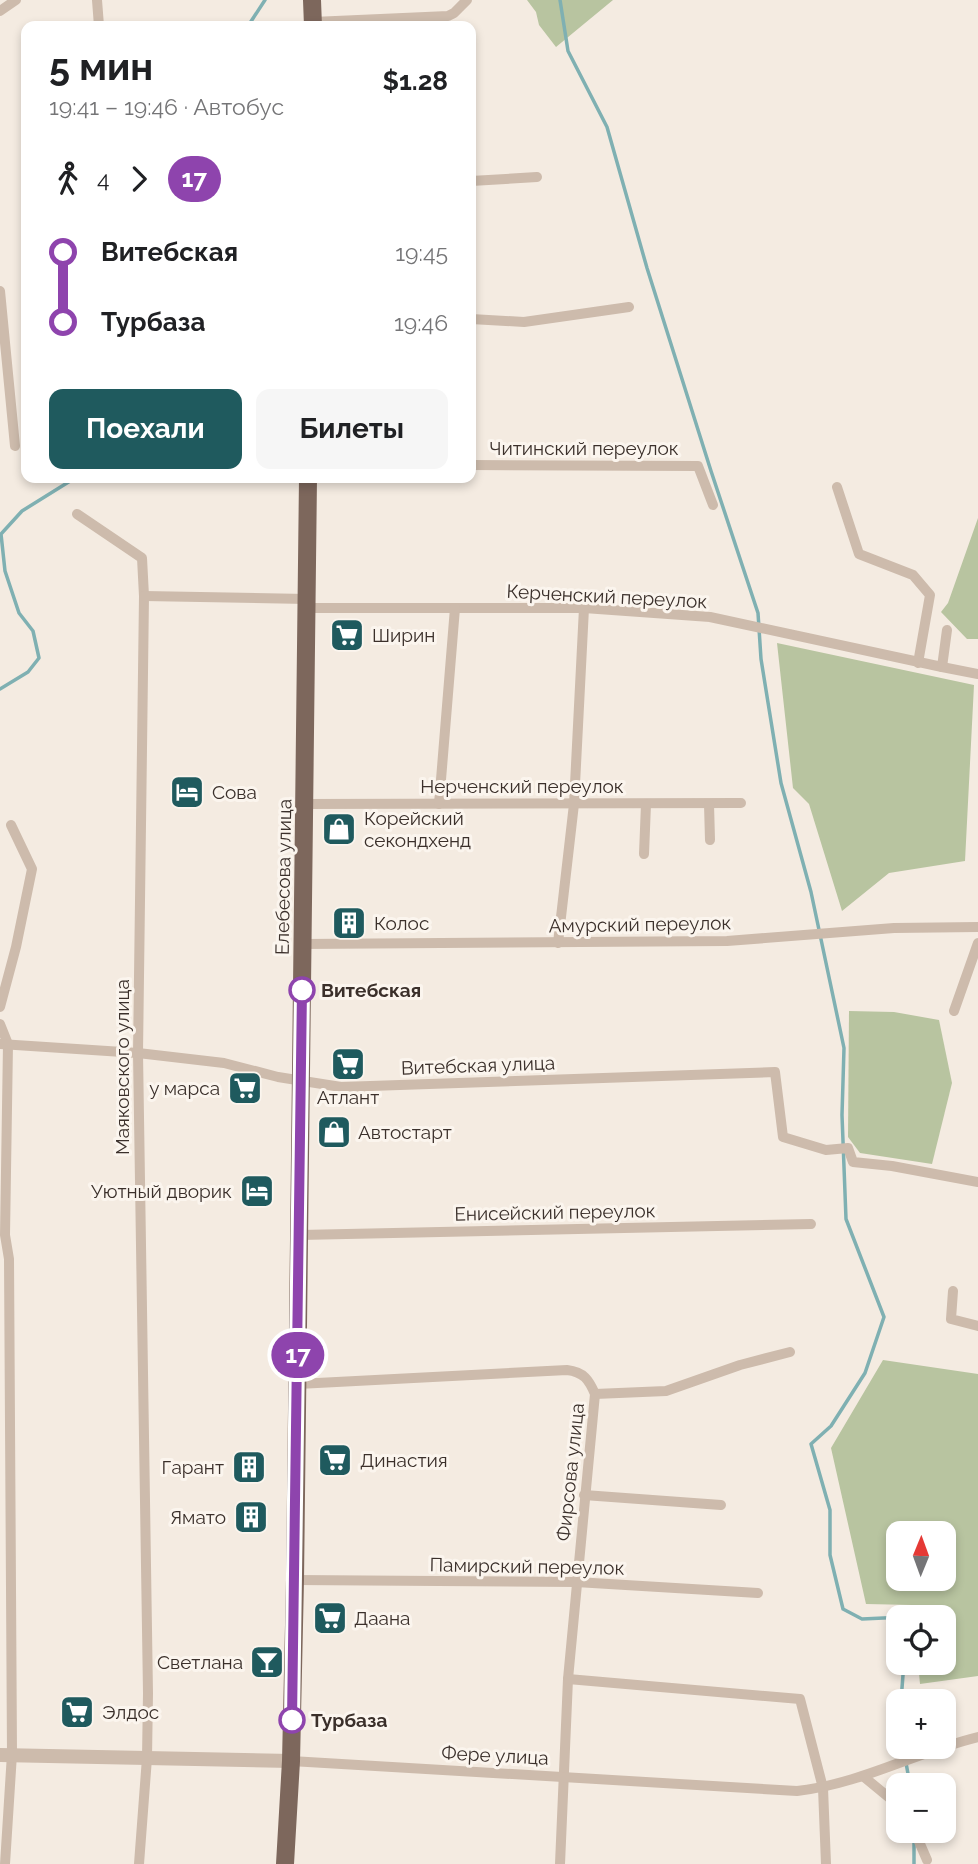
<!DOCTYPE html>
<html lang="ru">
<meta charset="utf-8">
<style>
body{margin:0;font-family:Raleway,sans-serif;background:#f6f6f6;color:#202124;height:100vh;display:flex;flex-direction:column;font-size:26px;white-space:nowrap}
*{box-sizing:border-box;margin:0}
p{font-size:23px;color:#757577}
.icon{flex:none;width:38px;height:38px;fill:none;stroke:currentColor;stroke-width:2;stroke-linecap:round;stroke-linejoin:round}
.map{position:relative;flex:1;overflow:hidden}
.sheet{position:absolute;left:21px;top:21px;width:455px;height:462px;display:flex;flex-direction:column;background:#fff;border-radius:14px;box-shadow:0 4px 10px #0003}
.sheet>*{flex:none}
.badge{padding:0 14px;border-radius:23px;font-size:24px;line-height:46px}
.needle{width:46px;rotate:1deg}
.controls{position:absolute;left:886px;top:1521px;display:grid;gap:14px}
.controls a{display:grid;place-items:center;width:70px;height:70px;border-radius:14px;background:#fff;box-shadow:0 4px 10px #0003;font-size:35px}
.map>.badge{position:absolute;translate:-50% -50%;box-shadow:0 0 0 4px #fff}
.legs{display:flex;align-items:center;gap:10px;height:77px;padding:0 28px;font-size:23px}
.legs p{margin-inline-start:auto}
.overview{display:flex;align-items:center;justify-content:space-between;height:119px;padding:0 28px}
h1{font-size:38px;font-weight:700;line-height:52px}
.button{display:flex;gap:14px;margin-top:auto;padding:14px 28px}
.button a{flex:1;height:80px;border-radius:14px;background:#1f5a5e;color:#fff;font-size:28px;font-weight:700;line-height:80px;text-align:center}
.button a+a{background:#f6f6f6;color:#202124}
ul{padding:0 28px;list-style:none}
li{display:flex;align-items:center;gap:24px;height:70px;font-size:26px}
li i{display:grid;place-items:center;width:10px;height:100%;margin:0 9px;background:currentColor}
li i::after{content:'';width:18px;height:18px;margin:-9px;border:5px solid;border-radius:50%;background:#fff}
li p{margin-inline-start:auto}
li:first-child i{background:linear-gradient(#0000 50%,currentColor 0)}
li:last-child i{background:linear-gradient(currentColor 50%,#0000 0)}
.map>svg:first-child{display:block}
.green{fill:#b8c4a0;fill-rule:evenodd}
.lines{fill:none;stroke-linecap:round;stroke-linejoin:round}
.stream{stroke:#7fb0b2;stroke-width:3.5}
.minor{stroke:#cdbbac;stroke-width:10}
.tertiary{stroke:#cdbbac;stroke-width:14}
.primary{stroke:#7d675c;stroke-width:18}
.line-1-casing{stroke:#fff;stroke-width:16}
.line-1{stroke:#8e44ad;stroke-width:10}
.stop-1-dot{fill:#fff;stroke:#8e44ad;stroke-width:3.5}
.labels{text-anchor:middle;dominant-baseline:central;stroke-width:6;stroke-linejoin:round;paint-order:stroke}
.street-label{font-size:19px;fill:#3b302b;stroke:#fbf5ee}
.poi-label{font-size:19px;fill:#3b302b;stroke:#fbf5ee;text-anchor:start}
.stop-label{font-size:19px;font-weight:bold;fill:#3b302b;stroke:#fbf5ee;text-anchor:start}
</style>
<div class="map">
<svg width="978" height="1864" viewBox="0 0 978 1864">
<rect width="100%" height="100%" fill="#f4ebe1"/>
<g class="green">
<path d="M 527,0 L 613,0 L 556,47 L 539,25 L 536,12 Z"/>
<path d="M 978,518 L 978,639 L 967,639 L 941,612 L 948,603 Z"/>
<path d="M 777,643 L 974,685 L 965,861 L 889,873 L 842,911 L 809,804 L 793,788 Z"/>
<path d="M 849,1011 L 894,1012 L 939,1020 L 952,1083 L 932,1164 L 860,1153 L 848,1137 Z"/>
<path d="M 883,1360 L 978,1374 L 978,1676 L 920,1684 L 918,1663 L 943,1662 L 943,1617 L 914,1617 L 912,1605 L 866,1604 L 831,1448 ZM 943,1533 L 943,1578 L 898,1578 L 898,1533 Z"/>
</g>
<g class="lines">
<g class="stream">
<path d="M 560,0 L 568,51 L 607,127 L 647,268 L 711,471 L 758,613 L 761,659 L 781,783 L 811,892 L 844,1048 L 842,1115 L 846,1219 L 884,1317 L 865,1373 L 831,1426 L 811,1444 L 830,1510 L 830,1555 L 843,1609 L 862,1619 L 905,1617"/>
<path d="M 248,26 L 265,0"/>
<path d="M 0,689 L 28,672 L 39,658 L 33,631 L 19,613 L 5,571 L 1,534 L 22,511 L 75,478"/>
<path d="M 901,1701 L 904,1662"/>
<path d="M 903,1746 L 910,1785"/>
<path d="M 914,1842 L 914,1864"/>
</g>
<g class="minor">
<path d="M 97,0 L 99,26"/>
<path d="M 0,11 L 16,0"/>
<path d="M 313,22 L 448,16 L 454,13 L 467,0"/>
<path d="M 471,181 L 537,177"/>
<path d="M 0,291 L 15,446"/>
<path d="M 471,319 L 524,322 L 629,307"/>
<path d="M 471,465 L 698,466 L 713,505"/>
<path d="M 837,487 L 859,554 L 913,575 L 930,595 L 918,663"/>
<path d="M 77,514 L 142,558 L 144,596 L 138,1053 L 148,1693 L 147,1758 L 139,1864"/>
<path d="M 144,596 L 307,599"/>
<path d="M 307,608 L 584,608 L 710,617 L 942,667 L 947,630"/>
<path d="M 942,667 L 978,674"/>
<path d="M 304,804 L 741,803"/>
<path d="M 439,804 L 455,608"/>
<path d="M 709,804 L 710,840"/>
<path d="M 644,854 L 646,804"/>
<path d="M 558,943 L 574,804 L 584,608"/>
<path d="M 303,944 L 727,941 L 894,928 L 978,927"/>
<path d="M 0,1007 L 16,947 L 32,869 L 11,825"/>
<path d="M 954,1011 L 978,943"/>
<path d="M 0,1024 L 8,1044 L 5,1235 L 9,1259 L 12,1754 L 5,1864"/>
<path d="M 0,1044 L 138,1053 L 224,1063 L 278,1077 L 341,1087 L 775,1072 L 783,1137 L 826,1150 L 848,1148 L 853,1162 L 892,1166 L 978,1182"/>
<path d="M 300,1235 L 811,1224"/>
<path d="M 953,1291 L 951,1319 L 978,1326"/>
<path d="M 298,1384 L 567,1370 C 584,1372 589,1380 595,1394 L 568,1679 L 560,1864"/>
<path d="M 595,1394 L 666,1391 L 740,1365 L 790,1352"/>
<path d="M 584,1495 L 721,1505"/>
<path d="M 295,1580 L 576,1582 L 758,1593"/>
<path d="M 568,1679 L 800,1699 L 823,1788 L 826,1864"/>
<path d="M 291,1761 L 797,1791 C 861,1784 916,1752 978,1737"/>
<path d="M 864,1777 L 898,1805"/>
<path d="M 914,1830 L 927,1860"/>
</g>
<path class="tertiary" d="M 0,1755 L 291,1761"/>
<g class="primary">
<path d="M 312,0 L 313,26"/>
<path d="M 285,1864 L 291,1761 L 295,1580 L 308,478"/>
</g>
</g>
<g class="lines">
<g class="line-1-casing">
<path id="line-1" d="M 292,1720 L 302,990"/>
</g>
<use href="#line-1" class="line-1"/>
</g>
<defs>
<g id="supermarket-square" transform="scale(1.75)"><rect x="-9" y="-9" width="18" height="18" rx="4" fill="#1f5a5e" stroke="#fbf5ee"/><path d="M-6-5.5h2.5l.6 2H6L4.5 2H-2.5L-4.4-4H-6ZM-1.5 3.2a1.3 1.3 0 1 0 .1 0ZM3 3.2a1.3 1.3 0 1 0 .1 0Z" fill="#fff"/></g>
<g id="hotel-square" transform="scale(1.75)"><rect x="-9" y="-9" width="18" height="18" rx="4" fill="#1f5a5e" stroke="#fbf5ee"/><path d="M-6-4.5h1.5V1H6V5H4.5V3h-9V5H-6ZM-4 0a1.8 1.8 0 1 1 3.6 0ZM.5 0V-2.5h3Q6-2.5 6 0Z" fill="#fff"/></g>
<g id="shop-square" transform="scale(1.75)"><rect x="-9" y="-9" width="18" height="18" rx="4" fill="#1f5a5e" stroke="#fbf5ee"/><path d="M-5-2.5h2.3a2.7 3.5 0 0 1 5.4 0H5L5.5 6h-11ZM-1.5-2.5h3a1.5 2.3 0 0 0-3 0Z" fill="#fff"/></g>
<g id="building-square" transform="scale(1.75)"><rect x="-9" y="-9" width="18" height="18" rx="4" fill="#1f5a5e" stroke="#fbf5ee"/><path d="M-4-6H4V6H1V3H-1V6H-4ZM-2.5-4.3h1.7v1.8h-1.7ZM.8-4.3h1.7v1.8H.8ZM-2.5-1h1.7V.8h-1.7ZM.8-1h1.7V.8H.8Z" fill="#fff"/></g>
<g id="bar-square" transform="scale(1.75)"><rect x="-9" y="-9" width="18" height="18" rx="4" fill="#1f5a5e" stroke="#fbf5ee"/><path d="M-6-5H6L.8 .8V4.5H3.5V6h-7V4.5H-.8V.8Z" fill="#fff"/></g>
</defs>
<g fill-rule="evenodd">
<use href="#supermarket-square" x="347" y="635"/>
<use href="#hotel-square" x="187" y="792"/>
<use href="#shop-square" x="339" y="829"/>
<use href="#building-square" x="349" y="923"/>
<use href="#supermarket-square" x="348" y="1064"/>
<use href="#supermarket-square" x="245" y="1088"/>
<use href="#shop-square" x="334" y="1132"/>
<use href="#hotel-square" x="257" y="1191"/>
<use href="#supermarket-square" x="335" y="1460"/>
<use href="#building-square" x="249" y="1467"/>
<use href="#building-square" x="251" y="1517"/>
<use href="#supermarket-square" x="330" y="1618"/>
<use href="#bar-square" x="267" y="1662"/>
<use href="#supermarket-square" x="77" y="1712"/>
</g>
<g class="stop-1-dot">
<circle cx="302" cy="990" r="12"/>
<circle cx="292" cy="1720" r="12"/>
</g>
<g class="labels">
<g class="street-label">
<text x="584" y="448">Читинский переулок</text>
<text transform="translate(607 596) rotate(3)">Керченский переулок</text>
<text x="522" y="786">Нерченский переулок</text>
<text transform="translate(283 877) rotate(-89)">Елебесова улица</text>
<text transform="translate(640 924) rotate(-1)">Амурский переулок</text>
<text transform="translate(478 1065) rotate(-2)">Витебская улица</text>
<text transform="translate(122 1067) rotate(-90)">Маяковского улица</text>
<text transform="translate(555 1212) rotate(-1)">Енисейский переулок</text>
<text transform="translate(570 1472) rotate(-84)">Фирсова улица</text>
<text transform="translate(527 1566) rotate(1)">Памирский переулок</text>
<text transform="translate(495 1755) rotate(3)">Фере улица</text>
</g>
<g class="poi-label">
<text x="372" y="635">Ширин</text>
<text x="212" y="792">Сова</text>
<text x="364" y="818">Корейский<tspan x="364" dy="22">секондхенд</tspan></text>
<text x="374" y="923">Колос</text>
<text x="220" y="1088" text-anchor="end">у марса</text>
<text x="348" y="1097" text-anchor="middle">Атлант</text>
<text x="358" y="1132">Автостарт</text>
<text x="232" y="1191" text-anchor="end">Уютный дворик</text>
<text x="360" y="1460">Династия</text>
<text x="224" y="1467" text-anchor="end">Гарант</text>
<text x="226" y="1517" text-anchor="end">Ямато</text>
<text x="354" y="1618">Даана</text>
<text x="243" y="1662" text-anchor="end">Светлана</text>
<text x="102" y="1712">Элдос</text>
</g>
<g class="stop-label">
<text x="321" y="990">Витебская</text>
<text x="311" y="1720">Турбаза</text>
</g>
</g>
</svg>
<div class="controls">
<a><svg class="needle" viewBox="-14 -14 28 28"><path d="M0-13l5 13h-10z" fill="#e53935"/><path d="M0 13l5-13h-10z" fill="#757577"/></svg></a>
<a><svg class="icon" aria-label="locate" viewBox="0 0 24 24"><circle cx="12" cy="12" r="6"/><path d="M12 2v4M12 18v4M2 12h4M18 12h4"/></svg></a>
<a>+</a>
<a>−</a>
</div>
<b class="badge" style="left:298px;top:1355px;background:#8e44ad;color:#fff">17</b>
<section class="sheet">
<div class="overview"><div><h1>5 мин</h1><p>19:41 – 19:46 · Автобус</p></div><b>$1.28</b></div>
<div class="legs"><svg class="icon" aria-label="walk" viewBox="0 0 24 24"><circle cx="13" cy="4" r="2"/><path d="M13 8l-2 6 4 7M11 14l-3 7M7 12l3-4h3l4 4"/></svg>4<svg class="icon" aria-label="forward" viewBox="0 0 24 24"><path d="M9 5l7 7-7 7"/></svg><b class="badge" style="background:#8e44ad;color:#fff">17</b></div>
<ul>
<li><i style="color:#8e44ad"></i><b>Витебская</b><p>19:45</p></li>
<li><i style="color:#8e44ad"></i><b>Турбаза</b><p>19:46</p></li>
</ul>
<div class="button"><a>Поехали</a><a>Билеты</a></div>
</section>
</div>
